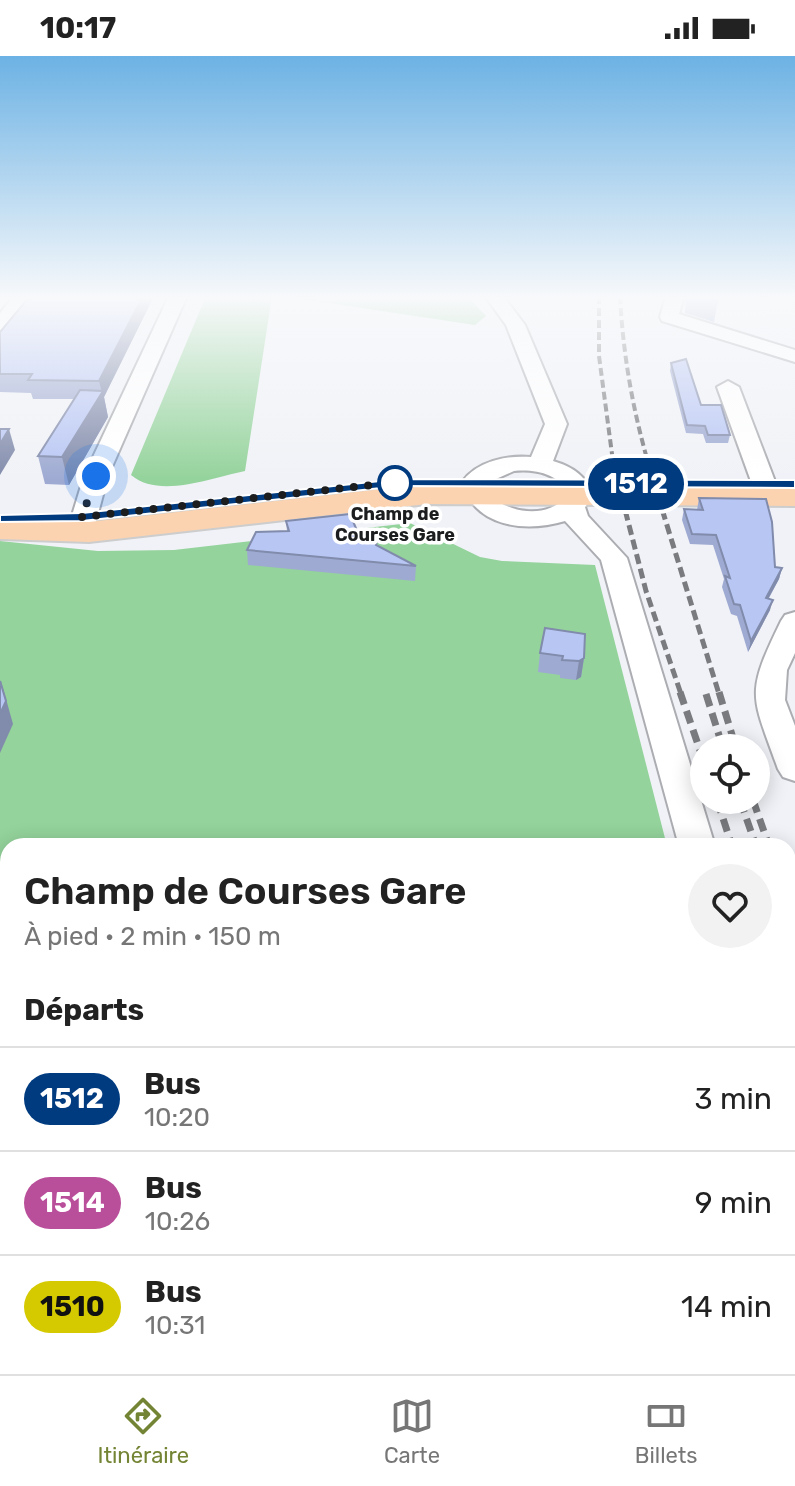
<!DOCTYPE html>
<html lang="fr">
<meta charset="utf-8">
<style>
body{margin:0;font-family:Rubik,sans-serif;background:#f2f2f2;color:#222;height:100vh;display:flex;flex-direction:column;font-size:30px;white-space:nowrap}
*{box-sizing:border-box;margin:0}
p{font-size:26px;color:#767676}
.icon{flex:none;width:44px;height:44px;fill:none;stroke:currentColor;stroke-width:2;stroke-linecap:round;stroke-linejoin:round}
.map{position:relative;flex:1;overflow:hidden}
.side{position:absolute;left:0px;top:782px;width:796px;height:536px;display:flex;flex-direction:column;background:#fff;border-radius:24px 24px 0 0;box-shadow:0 4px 20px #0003}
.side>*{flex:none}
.badge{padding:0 16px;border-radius:26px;font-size:28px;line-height:52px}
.buttons{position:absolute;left:690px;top:678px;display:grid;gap:16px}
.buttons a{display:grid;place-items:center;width:80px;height:80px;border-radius:50%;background:#fff;box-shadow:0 4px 20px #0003;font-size:40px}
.you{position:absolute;width:40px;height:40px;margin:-20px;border:6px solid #fff;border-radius:50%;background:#1a73e8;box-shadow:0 0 0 12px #1a73e833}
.map>.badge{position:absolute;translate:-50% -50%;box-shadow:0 0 0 4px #fff}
h2{padding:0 24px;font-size:30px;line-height:72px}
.round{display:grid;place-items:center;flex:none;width:84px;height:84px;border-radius:42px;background:#f2f2f2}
.headline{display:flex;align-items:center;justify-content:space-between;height:136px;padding:0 24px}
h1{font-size:38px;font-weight:600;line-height:60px}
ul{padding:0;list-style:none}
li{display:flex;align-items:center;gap:24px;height:104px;padding:0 24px;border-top:2px solid #e0e0e0}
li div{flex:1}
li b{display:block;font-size:30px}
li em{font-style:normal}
li .badge{min-width:88px;font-weight:700;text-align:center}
.status{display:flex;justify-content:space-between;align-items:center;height:56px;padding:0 40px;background:#fff;direction:ltr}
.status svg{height:22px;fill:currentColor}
.dock{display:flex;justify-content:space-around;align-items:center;height:112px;border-top:2px solid #e0e0e0;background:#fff;font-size:22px;color:#767676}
.dock a{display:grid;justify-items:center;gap:4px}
.dock .active{color:#738534}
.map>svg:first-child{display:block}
.green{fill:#94d39b}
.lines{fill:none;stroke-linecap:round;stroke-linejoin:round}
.minor-casing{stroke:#acadb2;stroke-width:4}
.major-casing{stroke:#cdcdce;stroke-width:4}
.minor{fill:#fff;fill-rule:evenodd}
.major{fill:#fbd3b0;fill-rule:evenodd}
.rail-far3{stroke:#797b7e;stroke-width:4;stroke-dasharray:8 4;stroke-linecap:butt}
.rail-far2{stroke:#797b7e;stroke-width:5;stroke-dasharray:10 5;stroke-linecap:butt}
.rail-far1{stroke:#797b7e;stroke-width:7;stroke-dasharray:13 7;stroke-linecap:butt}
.rail{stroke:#797b7e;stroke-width:9;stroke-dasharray:18 9;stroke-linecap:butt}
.wall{fill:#9eaad2}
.shaded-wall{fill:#818bab}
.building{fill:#b8c6f4;stroke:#818bab;stroke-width:2}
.line{fill:#003b80;stroke:#fff;stroke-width:2}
.walk{stroke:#1c1d1f;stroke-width:8;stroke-dasharray:0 14.4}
.stop-dot{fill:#fff;stroke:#003b80;stroke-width:4}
.labels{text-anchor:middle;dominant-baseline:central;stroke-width:7;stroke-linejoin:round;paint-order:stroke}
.far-stop-label{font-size:18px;font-weight:bold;fill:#1c1d1f;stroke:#fff}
</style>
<div class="status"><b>10:17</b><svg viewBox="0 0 49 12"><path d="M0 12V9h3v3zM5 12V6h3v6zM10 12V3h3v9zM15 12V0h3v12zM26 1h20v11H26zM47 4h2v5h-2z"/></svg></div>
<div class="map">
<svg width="795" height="1318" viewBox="0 0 795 1318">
<rect width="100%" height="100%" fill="#f0f2f7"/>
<g class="green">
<path d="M 206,240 L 272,240 L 245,415 C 211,422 159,443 131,419 Z"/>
<path d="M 282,240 L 467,240 L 486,260 L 475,269 Z"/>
<path d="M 410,467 L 480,501 L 502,505 L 595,509 L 667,790 L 8,790 L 8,1310 L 642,1310 L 640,1318 L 0,1318 L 0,485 L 98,495 L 174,494 Z"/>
</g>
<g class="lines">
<g class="minor-casing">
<g id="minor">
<path d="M 14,240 L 32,240 L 7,273 L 0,275 L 0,257 Z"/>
<path d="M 169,240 L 187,240 L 108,420 L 93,476 L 80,484 L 71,482 L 67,476 L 84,420 Z"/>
<path d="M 485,240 L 503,240 L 525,269 L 567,368 L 553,405 C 574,411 585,420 594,439 L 585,451 L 588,460 L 627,502 L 715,790 L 679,790 L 601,504 L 565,465 C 525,477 474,471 462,426 C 477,405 507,399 531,401 L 545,368 L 506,269 ZM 514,415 C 536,413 559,418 569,438 C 549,463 514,458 490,441 L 487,427 Z"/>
<path d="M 666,240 L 684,240 L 679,258 L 795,294 L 795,306 L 662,265 L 660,261 Z"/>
<path d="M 728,325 L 739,331 L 776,428 L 773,433 L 755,433 L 752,428 L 717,331 Z"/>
<path d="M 795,556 L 795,597 L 787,614 L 785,644 L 795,670 L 795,725 L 783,721 L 778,713 C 751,638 745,639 781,565 L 785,559 Z"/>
<path d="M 788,1099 L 795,1102 L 793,1165 L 788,1163 Z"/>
<path d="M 788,1210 L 795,1212 L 795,1265 L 788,1262 Z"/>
<path d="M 658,1310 L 712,1310 L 710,1318 L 656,1318 Z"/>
</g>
</g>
<g class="major-casing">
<path id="major" d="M 427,428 L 795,430 L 795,450 L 427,448 L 89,486 L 0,483 L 0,463 L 89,466 Z"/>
</g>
<use href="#minor" class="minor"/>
<use href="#major" class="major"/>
<g class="rail-far3">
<path d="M 599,240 L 599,300 L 614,413"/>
<path d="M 620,240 C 623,299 633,356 650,413"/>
</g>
<g class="rail-far2">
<path d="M 614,411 L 646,535 L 681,638"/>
<path d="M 649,411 L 719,638"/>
</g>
<g class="rail-far1">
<path d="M 680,636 L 704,706"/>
<path d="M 719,636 L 736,692"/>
<path d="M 706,638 L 723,692"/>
<path d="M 717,744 L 732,790"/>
<path d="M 740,744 L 756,790"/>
<path d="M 753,744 L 769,790"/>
<path d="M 788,843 L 795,862"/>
<path d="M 788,883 L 795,903"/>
</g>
<path class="rail" d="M 788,960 L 795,982"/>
</g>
<g class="wall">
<path d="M 30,240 L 154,240 L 104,341 L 108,361 L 69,429 L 45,428 L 38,400 L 74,343 L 33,343 L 31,337 L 0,336 L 0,276 Z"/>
<path d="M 686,240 L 719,240 L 714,266 L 685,257 Z"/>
<path d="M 671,307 L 701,349 L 730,379 L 728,387 L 706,387 L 703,378 L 686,377 L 670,315 Z"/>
<path d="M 699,442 L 775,511 L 782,512 L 779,523 L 769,542 L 770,554 L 748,596 L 737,560 L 731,558 L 722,531 L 724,523 L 713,489 L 690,488 L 682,464 L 684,453 L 697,454 Z"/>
<path d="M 286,465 L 360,482 L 377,490 L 416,510 L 415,525 L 248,509 L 247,494 L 287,475 Z"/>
<path d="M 540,597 L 584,602 L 581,621 L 576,624 L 560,622 L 560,619 L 538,616 Z"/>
</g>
<g class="shaded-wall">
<path d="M 143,240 L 154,240 L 104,341 L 108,361 L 69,429 L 62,401 L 102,337 L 99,325 Z"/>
<path d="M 9,373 L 15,394 L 0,419 L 0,388 Z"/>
<path d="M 782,512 L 779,523 L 763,552 L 766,542 Z"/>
<path d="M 773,544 L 770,554 L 748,596 L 751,585 Z"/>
<path d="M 584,602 L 581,621 L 576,624 L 579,605 Z"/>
<path d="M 1,625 L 13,668 L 0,697 L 0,658 Z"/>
<path d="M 347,1310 L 357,1310 L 353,1318 L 343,1318 Z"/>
</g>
<g class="building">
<path d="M 30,240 L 143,240 L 99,325 L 28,324 L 32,318 L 0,318 L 0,276 Z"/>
<path d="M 686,303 L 701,349 L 721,349 L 730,379 L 708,379 L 705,370 L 687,369 L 671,307 Z"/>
<path d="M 80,334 L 103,335 L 62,401 L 38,400 Z"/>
<path d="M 0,373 L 9,373 L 0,388 Z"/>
<path d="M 699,442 L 766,443 L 772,466 L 775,511 L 782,512 L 766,542 L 773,544 L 751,585 L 740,549 L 734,548 L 725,520 L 730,522 L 716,479 L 692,478 L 684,453 L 703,454 Z"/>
<path d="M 350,458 L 360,482 L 377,484 L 376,489 L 416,510 L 247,494 L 256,476 L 289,475 L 286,465 Z"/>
<path d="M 545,572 L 585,578 L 584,602 L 579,605 L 562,604 L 563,600 L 540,597 Z"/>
<path d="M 0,625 L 6,645 L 0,658 Z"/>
<path d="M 619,785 L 654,785 L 655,790 L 620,790 Z"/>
<path d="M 75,1310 L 347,1310 L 343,1318 L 70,1318 Z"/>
</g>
<linearGradient id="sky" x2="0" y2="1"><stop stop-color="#6cb2e4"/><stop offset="0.57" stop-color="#f8f9fb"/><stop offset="1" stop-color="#f8f9fb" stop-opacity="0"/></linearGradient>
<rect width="795" height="424" fill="url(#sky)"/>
<path class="line" d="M 399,423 L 795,424 L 795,432 L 399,430 L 82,465 L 0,466 L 0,459 L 82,457 Z"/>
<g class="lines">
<path class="walk" d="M 96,420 L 82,461 L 399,426 L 395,427"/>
</g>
<circle class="stop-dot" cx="395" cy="427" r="16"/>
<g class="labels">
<g class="far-stop-label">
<text x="395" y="458">Champ de<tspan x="395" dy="21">Courses Gare</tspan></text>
</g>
</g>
</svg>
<div class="buttons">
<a><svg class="icon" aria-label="locate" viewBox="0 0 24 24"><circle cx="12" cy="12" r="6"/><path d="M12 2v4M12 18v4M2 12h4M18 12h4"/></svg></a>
</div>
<div class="you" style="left:96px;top:420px"></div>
<b class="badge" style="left:636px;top:428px;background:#003b80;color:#fff">1512</b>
<section class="side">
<div class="headline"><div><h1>Champ de Courses Gare</h1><p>À pied · 2 min · 150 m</p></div><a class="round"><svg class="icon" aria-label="heart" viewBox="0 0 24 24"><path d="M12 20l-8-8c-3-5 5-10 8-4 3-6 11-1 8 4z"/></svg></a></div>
<h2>Départs</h2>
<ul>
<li><span class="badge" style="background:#003b80;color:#fff">1512</span><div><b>Bus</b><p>10:20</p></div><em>3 min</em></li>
<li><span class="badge" style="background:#b94e9a;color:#fff">1514</span><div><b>Bus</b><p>10:26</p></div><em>9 min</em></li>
<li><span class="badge" style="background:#d5c900;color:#111">1510</span><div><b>Bus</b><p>10:31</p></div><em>14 min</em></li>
</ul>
</section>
</div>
<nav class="dock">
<a class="active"><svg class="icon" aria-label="directions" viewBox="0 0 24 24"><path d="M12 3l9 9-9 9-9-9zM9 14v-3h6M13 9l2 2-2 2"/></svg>Itinéraire</a>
<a><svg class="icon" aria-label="map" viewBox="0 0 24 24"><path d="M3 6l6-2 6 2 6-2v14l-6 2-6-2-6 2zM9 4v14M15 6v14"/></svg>Carte</a>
<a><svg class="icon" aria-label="tickets" viewBox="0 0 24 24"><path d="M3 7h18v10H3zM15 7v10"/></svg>Billets</a>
</nav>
